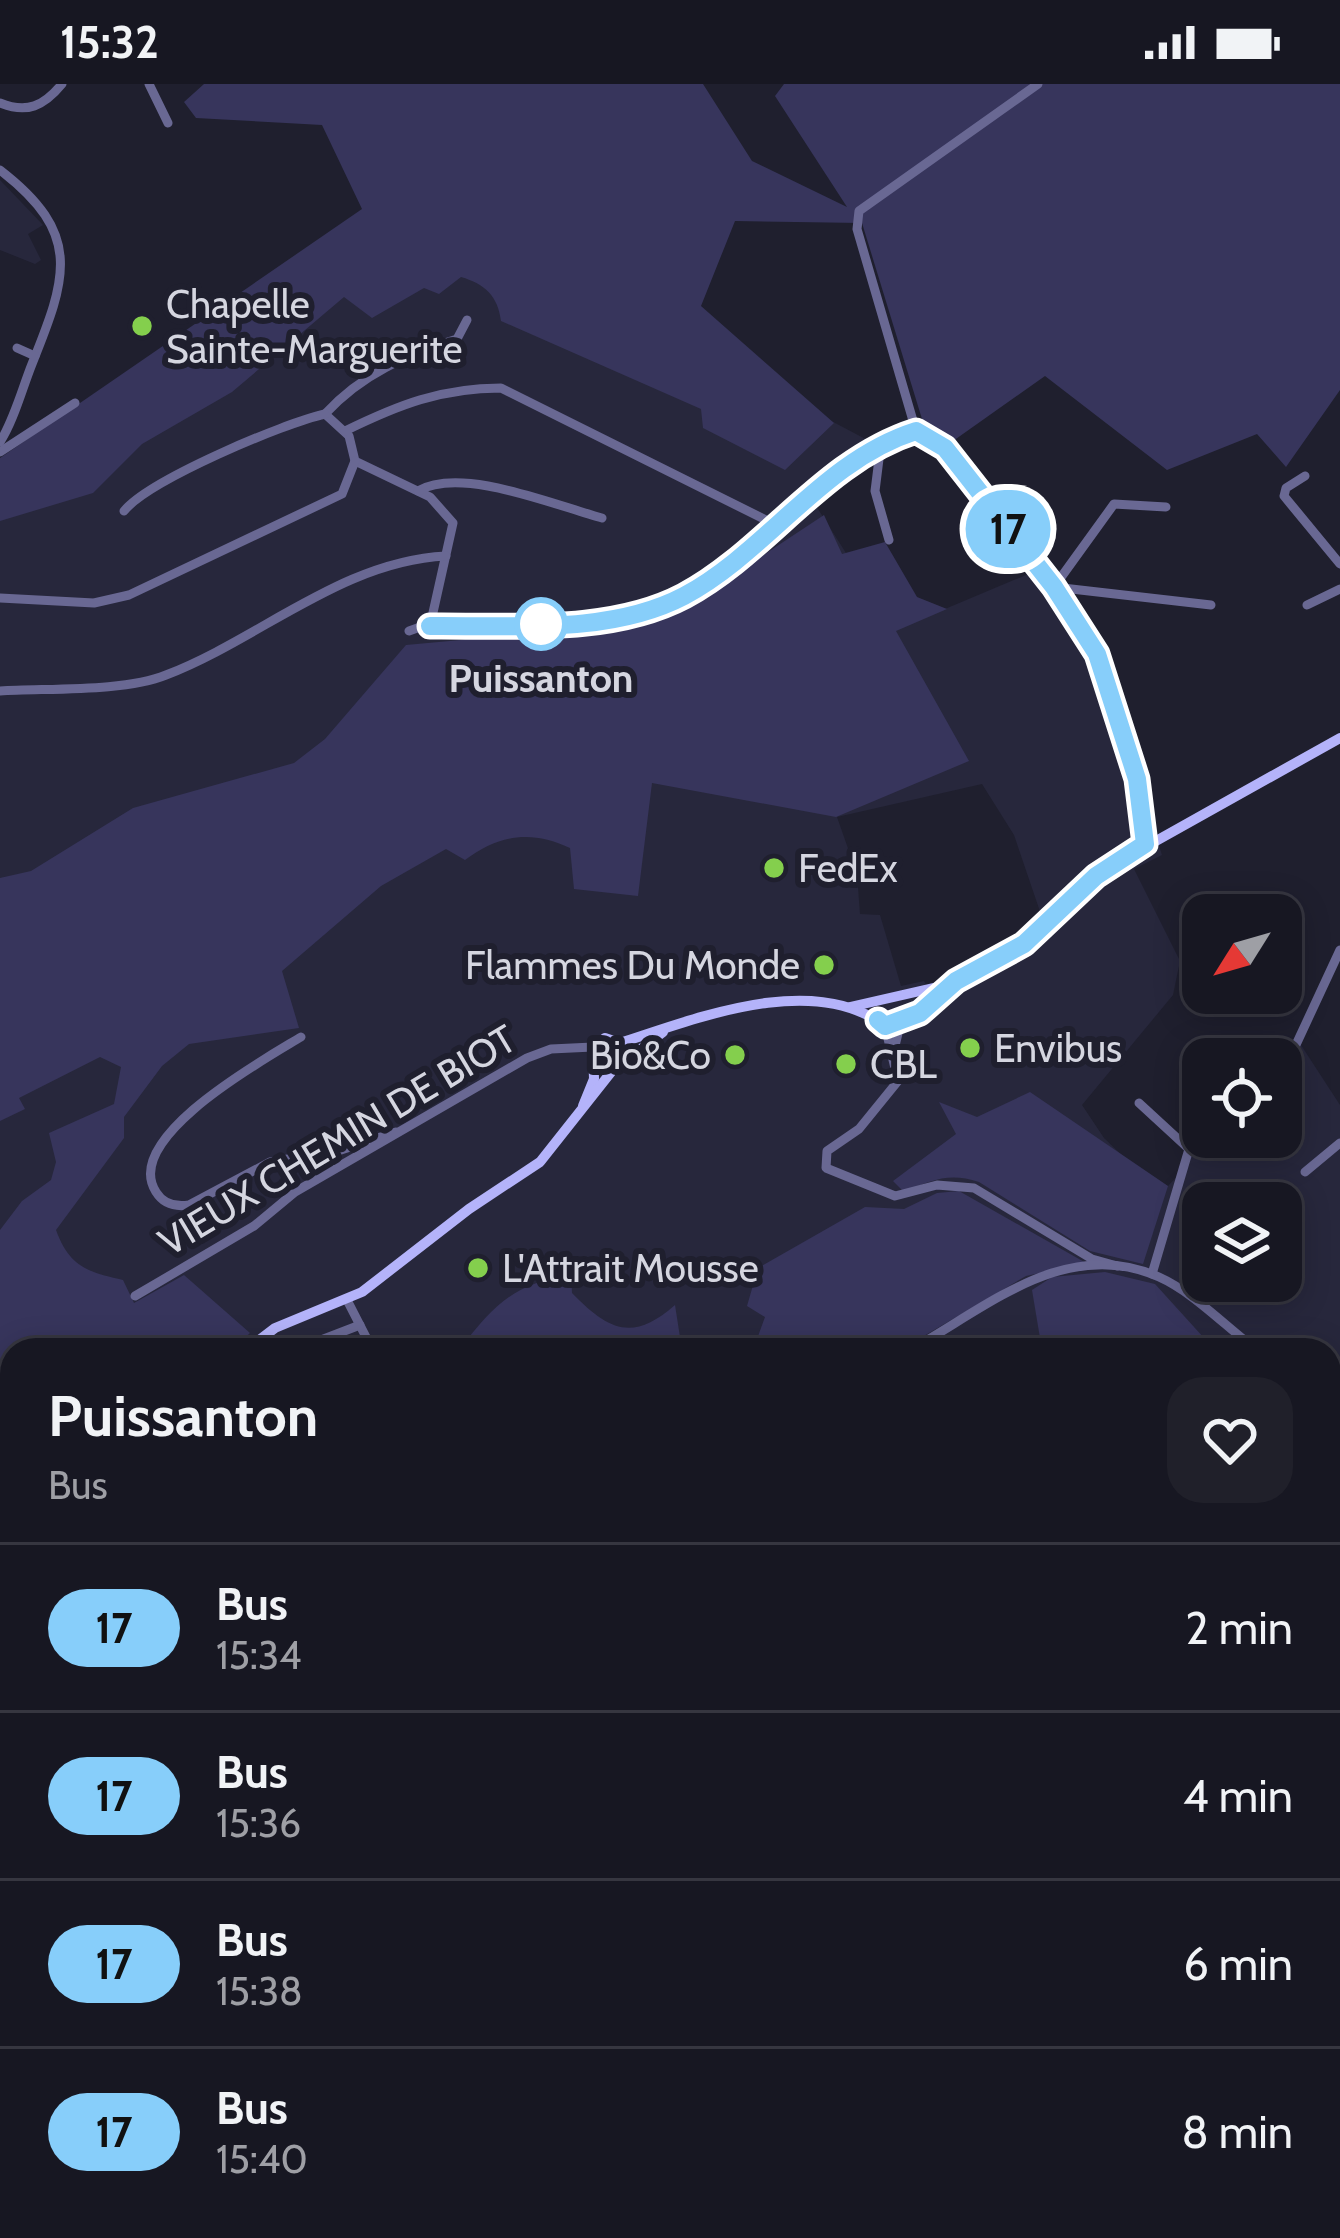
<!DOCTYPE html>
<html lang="fr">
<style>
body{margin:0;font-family:Cabin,sans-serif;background:#20202a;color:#f1f3f6;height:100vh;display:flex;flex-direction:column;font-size:45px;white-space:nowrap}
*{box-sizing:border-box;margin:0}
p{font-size:39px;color:#9e9fa5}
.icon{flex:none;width:66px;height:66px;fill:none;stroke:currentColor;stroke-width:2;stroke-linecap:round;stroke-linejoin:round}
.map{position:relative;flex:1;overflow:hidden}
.details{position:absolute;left:0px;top:1254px;width:1341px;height:900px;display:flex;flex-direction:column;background:#171722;border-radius:36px 36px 0 0;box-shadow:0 6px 30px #0003,0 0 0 3px #363640}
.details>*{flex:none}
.badge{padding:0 24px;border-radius:39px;font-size:42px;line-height:78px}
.needle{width:78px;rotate:233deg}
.fabs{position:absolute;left:1182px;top:810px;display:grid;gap:24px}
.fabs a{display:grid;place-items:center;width:120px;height:120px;border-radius:24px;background:#171722;box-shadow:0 6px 30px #0003,0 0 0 3px #363640;font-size:60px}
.map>.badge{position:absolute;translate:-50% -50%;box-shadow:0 0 0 6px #fff}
.round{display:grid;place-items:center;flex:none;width:126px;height:126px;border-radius:36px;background:#20202a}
.summary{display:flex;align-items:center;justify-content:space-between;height:204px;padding:0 48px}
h1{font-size:57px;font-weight:700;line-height:90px}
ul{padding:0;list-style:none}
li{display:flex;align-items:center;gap:36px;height:168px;padding:0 48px;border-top:3px solid #363640}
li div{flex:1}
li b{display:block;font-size:45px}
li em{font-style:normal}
li .badge{min-width:132px;font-weight:700;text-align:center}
.status{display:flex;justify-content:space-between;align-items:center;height:84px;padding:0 60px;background:#171722;direction:ltr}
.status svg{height:33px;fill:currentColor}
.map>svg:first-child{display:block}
.built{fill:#27273c;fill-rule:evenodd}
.green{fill:#37355c}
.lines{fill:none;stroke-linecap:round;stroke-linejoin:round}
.river{stroke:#09002b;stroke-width:15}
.minor{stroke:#696893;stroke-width:9}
.major{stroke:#b4b3fa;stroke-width:10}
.highway{stroke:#d8d9ee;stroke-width:12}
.line-casing{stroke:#fff;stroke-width:27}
.line{stroke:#87cefa;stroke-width:18}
.poi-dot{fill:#84cf4d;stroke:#1f1f2e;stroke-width:4.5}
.stop-dot{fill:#fff;stroke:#87cefa;stroke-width:6}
.labels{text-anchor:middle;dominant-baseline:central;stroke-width:12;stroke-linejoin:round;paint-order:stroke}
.poi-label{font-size:39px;fill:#d5d6e0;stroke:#1f1f2e;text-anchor:start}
.stop-label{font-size:39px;font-weight:bold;fill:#d5d6e0;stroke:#1f1f2e}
.street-label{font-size:39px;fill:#d5d6e0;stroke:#1f1f2e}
</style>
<div class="status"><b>15:32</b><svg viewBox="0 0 49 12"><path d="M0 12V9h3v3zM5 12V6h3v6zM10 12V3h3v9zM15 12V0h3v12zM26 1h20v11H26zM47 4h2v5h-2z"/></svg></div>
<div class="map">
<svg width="1340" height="2154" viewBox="0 0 1340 2154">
<rect width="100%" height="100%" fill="#1f1f2e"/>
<g class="built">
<path d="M 0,96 L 43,141 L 28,150 L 41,176 L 35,180 L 0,166 Z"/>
<path d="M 368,147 L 803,322 L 873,359 L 811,414 L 895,546 L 1045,483 L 1094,555 L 1162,771 L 1134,785 L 1180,877 L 1173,911 L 1082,1021 L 1104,1054 L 1135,1084 L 1168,1102 L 1184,1085 L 1189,1065 L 1217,1053 L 1281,1053 L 1281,993 L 1299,958 L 1340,1021 L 1340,2154 L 0,2154 L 0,392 ZM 982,700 L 1014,751 L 1049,854 L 936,921 L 924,897 L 901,902 L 880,831 L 860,830 L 857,790 L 837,733 ZM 1203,1119 L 1281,1119 L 1281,1197 L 1203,1197 ZM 12,1266 L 1329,1266 L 1329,2142 L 12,2142 Z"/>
</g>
<g class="green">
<path d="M 204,0 L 703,0 L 752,77 L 847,123 L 775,12 L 784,0 L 1340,0 L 1340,306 L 1286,383 L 1257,350 L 1167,386 L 1045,292 L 953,357 L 922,335 L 862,139 L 735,137 L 701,222 L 834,339 L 785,386 L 703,344 L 701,325 L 501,237 C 498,212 485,200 461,193 L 439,210 L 424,204 L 372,234 L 344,213 L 232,308 L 142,360 L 93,409 L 0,437 L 0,374 L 362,125 L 322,41 L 196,34 L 184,18 Z"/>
<path d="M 824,431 L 842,470 L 885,458 L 917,513 L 947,525 L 896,547 L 969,677 L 836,733 L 652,699 L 638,812 L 574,805 L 570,764 C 532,746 500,750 465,776 L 446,765 L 381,802 L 282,887 L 299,944 L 189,960 L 162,982 L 124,1033 L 124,1054 L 56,1146 C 69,1182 87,1188 123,1196 L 134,1219 L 184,1191 L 250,1249 L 232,1266 L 12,1266 L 12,1332 L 0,1329 L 0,1146 L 22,1117 L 51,1096 L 56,1078 L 49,1049 L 114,1020 L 121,983 L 100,973 L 19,1014 L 25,1025 L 0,1037 L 0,794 L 31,787 L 133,724 L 294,679 L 325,655 L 406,561 L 638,540 L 688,521 Z"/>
<path d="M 1030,1008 L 1168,1102 L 1143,1180 L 1090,1167 L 979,1098 C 949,1088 932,1096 904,1108 L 893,1097 L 956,1050 L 939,1018 L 977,1033 Z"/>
<path d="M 959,1107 L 1086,1179 L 1026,1192 L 900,1266 L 753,1266 L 765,1233 L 747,1222 L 758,1184 L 865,1123 L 904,1125 L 937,1109 Z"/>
<path d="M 1105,1188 L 1155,1200 L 1204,1254 L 1203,1266 L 1042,1266 L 1032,1206 L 1052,1193 Z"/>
<path d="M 571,1190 L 572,1209 C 609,1247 633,1258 675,1221 L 682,1266 L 459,1266 C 495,1220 512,1201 571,1190 Z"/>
<path d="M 1329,1393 L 1340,1399 L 1340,1600 L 1329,1575 Z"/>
<path d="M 12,1703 L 12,1866 L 0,1865 L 0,1710 Z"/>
<path d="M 1329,1864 L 1340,1874 L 1340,1936 L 1329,1929 Z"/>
<path d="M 173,2142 L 973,2142 L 973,2154 L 175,2154 Z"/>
<path d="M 1072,2142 L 1127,2142 L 1135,2154 L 1062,2154 Z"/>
</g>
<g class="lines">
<g class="river">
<path d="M 0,1797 L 12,1800"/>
<path d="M 1329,1885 L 1340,1888"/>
</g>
<g class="minor">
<path d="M 149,0 L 168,39"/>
<path d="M 0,19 C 27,30 44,22 62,0"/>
<path d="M 0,86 C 83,150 67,193 32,280 C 22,305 14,336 0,358"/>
<path d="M 17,264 L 35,272"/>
<path d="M 325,330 L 349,352 L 355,377 L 430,413 L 453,439 L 430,542"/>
<path d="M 325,330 C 363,289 405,272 457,255 L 467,236"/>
<path d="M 345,347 C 398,321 441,304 501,304 L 774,440"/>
<path d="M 916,347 L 945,364 L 1054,503 L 1097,570 L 1137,695 L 1145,761"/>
<path d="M 916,347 L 857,145 L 859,127 L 1038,0"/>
<path d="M 881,359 L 875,407 L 889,456"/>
<path d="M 0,368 L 75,319"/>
<path d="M 1305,392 L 1286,404 L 1284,412 L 1340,480"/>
<path d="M 418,407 C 461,382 554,421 602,434"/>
<path d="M 124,427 C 149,396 284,339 325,330"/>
<path d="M 1054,503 L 1211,521"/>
<path d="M 1054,503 L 1114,420 L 1166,423"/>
<path d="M 0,514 L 94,519 L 129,511 L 342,410 L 355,377"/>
<path d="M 1307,521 L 1340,505"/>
<path d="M 409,547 L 423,542 C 506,542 611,553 686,511 C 769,465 823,377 916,347"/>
<path d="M 0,607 C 47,604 124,608 166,591 C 260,555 342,477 446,472"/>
<path d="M 885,942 L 898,997 L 859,1045 L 827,1067 L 826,1084 L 895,1112 L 937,1101 L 974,1104 L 1092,1175 L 1117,1182"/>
<path d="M 301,953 C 265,975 121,1054 156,1108 C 164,1121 176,1123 189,1121 L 270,1078 L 341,1066 L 396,1048"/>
<path d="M 894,966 L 901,937"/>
<path d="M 1281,993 L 1340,866"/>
<path d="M 1139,1019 L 1189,1065"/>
<path d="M 1189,1065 L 1217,1053"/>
<path d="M 1305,1088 L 1340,1059"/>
<path d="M 1152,1190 L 1189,1065"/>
<path d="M 135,1212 L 254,1142 L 295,1108 L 527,974 L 551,965 L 593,963"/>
<path d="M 347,1216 L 366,1253 L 364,1266"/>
<path d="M 295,1266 L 360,1241"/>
<path d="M 910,1266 C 985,1225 1066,1151 1159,1193 C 1193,1208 1226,1243 1257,1266"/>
<path d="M 1329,1306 L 1340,1308"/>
<path d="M 1329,1989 L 1340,1996"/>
</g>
<g class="major">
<path d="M 850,923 L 942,902"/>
<path d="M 620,959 C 695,935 813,887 885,942 L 920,929 L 956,897 L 1025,860 L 1106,785 L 1340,654"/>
<path d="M 583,1022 L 594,995 L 593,963 L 605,954 L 620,959"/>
<path d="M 246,1266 L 275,1244 L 362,1208 L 469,1125 L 540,1078 L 612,987 L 663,948"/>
<path d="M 0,1343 L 12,1344"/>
</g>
<g class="highway">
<path d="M 0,1573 L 12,1577"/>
<path d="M 0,1594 L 12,1599"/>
<path d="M 1329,1943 L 1340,1951"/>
<path d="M 1329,1965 L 1340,1973"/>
</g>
</g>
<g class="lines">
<g class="line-casing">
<path id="line" d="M 430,542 C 511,541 610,551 684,512 C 768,467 822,377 916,347 L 945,364 L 1054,503 L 1097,570 L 1137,695 L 1145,760 L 1096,792 L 1024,860 L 956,897 L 920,929 L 885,942 L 878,936"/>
</g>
<use href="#line" class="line"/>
</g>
<g class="poi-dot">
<circle cx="142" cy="242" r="12"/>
<circle cx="774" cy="784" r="12"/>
<circle cx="824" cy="881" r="12"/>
<circle cx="970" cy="964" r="12"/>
<circle cx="735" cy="971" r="12"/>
<circle cx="846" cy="980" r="12"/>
<circle cx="478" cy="1184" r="12"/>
</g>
<circle class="stop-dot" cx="541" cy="540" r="24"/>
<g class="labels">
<g class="poi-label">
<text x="166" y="220">Chapelle<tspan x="166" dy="45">Sainte-Marguerite</tspan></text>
<text x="798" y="784">FedEx</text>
<text x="800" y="881" text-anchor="end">Flammes Du Monde</text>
<text x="994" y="964">Envibus</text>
<text x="711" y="971" text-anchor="end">Bio&amp;Co</text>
<text x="870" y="980">CBL</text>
<text x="502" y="1184">L'Attrait Mousse</text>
</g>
<g class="stop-label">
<text x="541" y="594">Puissanton</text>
</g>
<g class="street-label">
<text transform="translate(337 1056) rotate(-31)">VIEUX CHEMIN DE BIOT</text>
</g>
</g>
</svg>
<div class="fabs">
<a><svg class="needle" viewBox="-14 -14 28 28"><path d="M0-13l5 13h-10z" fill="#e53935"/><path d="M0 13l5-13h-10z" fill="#9e9fa5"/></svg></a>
<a><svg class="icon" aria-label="locate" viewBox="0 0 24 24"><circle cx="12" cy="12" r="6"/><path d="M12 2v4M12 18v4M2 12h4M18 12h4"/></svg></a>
<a><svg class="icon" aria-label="layers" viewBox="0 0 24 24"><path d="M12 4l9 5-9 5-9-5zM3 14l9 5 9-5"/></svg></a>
</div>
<b class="badge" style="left:1008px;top:445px;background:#87cefa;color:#111">17</b>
<section class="details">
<div class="summary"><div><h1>Puissanton</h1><p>Bus</p></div><a class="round"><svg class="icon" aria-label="heart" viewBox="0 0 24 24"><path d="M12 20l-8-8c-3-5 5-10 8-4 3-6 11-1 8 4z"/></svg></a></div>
<ul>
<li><span class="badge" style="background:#87cefa;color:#111">17</span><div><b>Bus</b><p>15:34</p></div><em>2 min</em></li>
<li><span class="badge" style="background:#87cefa;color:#111">17</span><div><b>Bus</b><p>15:36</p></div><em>4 min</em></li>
<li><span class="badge" style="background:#87cefa;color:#111">17</span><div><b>Bus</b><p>15:38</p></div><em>6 min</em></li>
<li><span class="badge" style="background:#87cefa;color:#111">17</span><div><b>Bus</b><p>15:40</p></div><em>8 min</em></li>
</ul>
</section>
</div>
